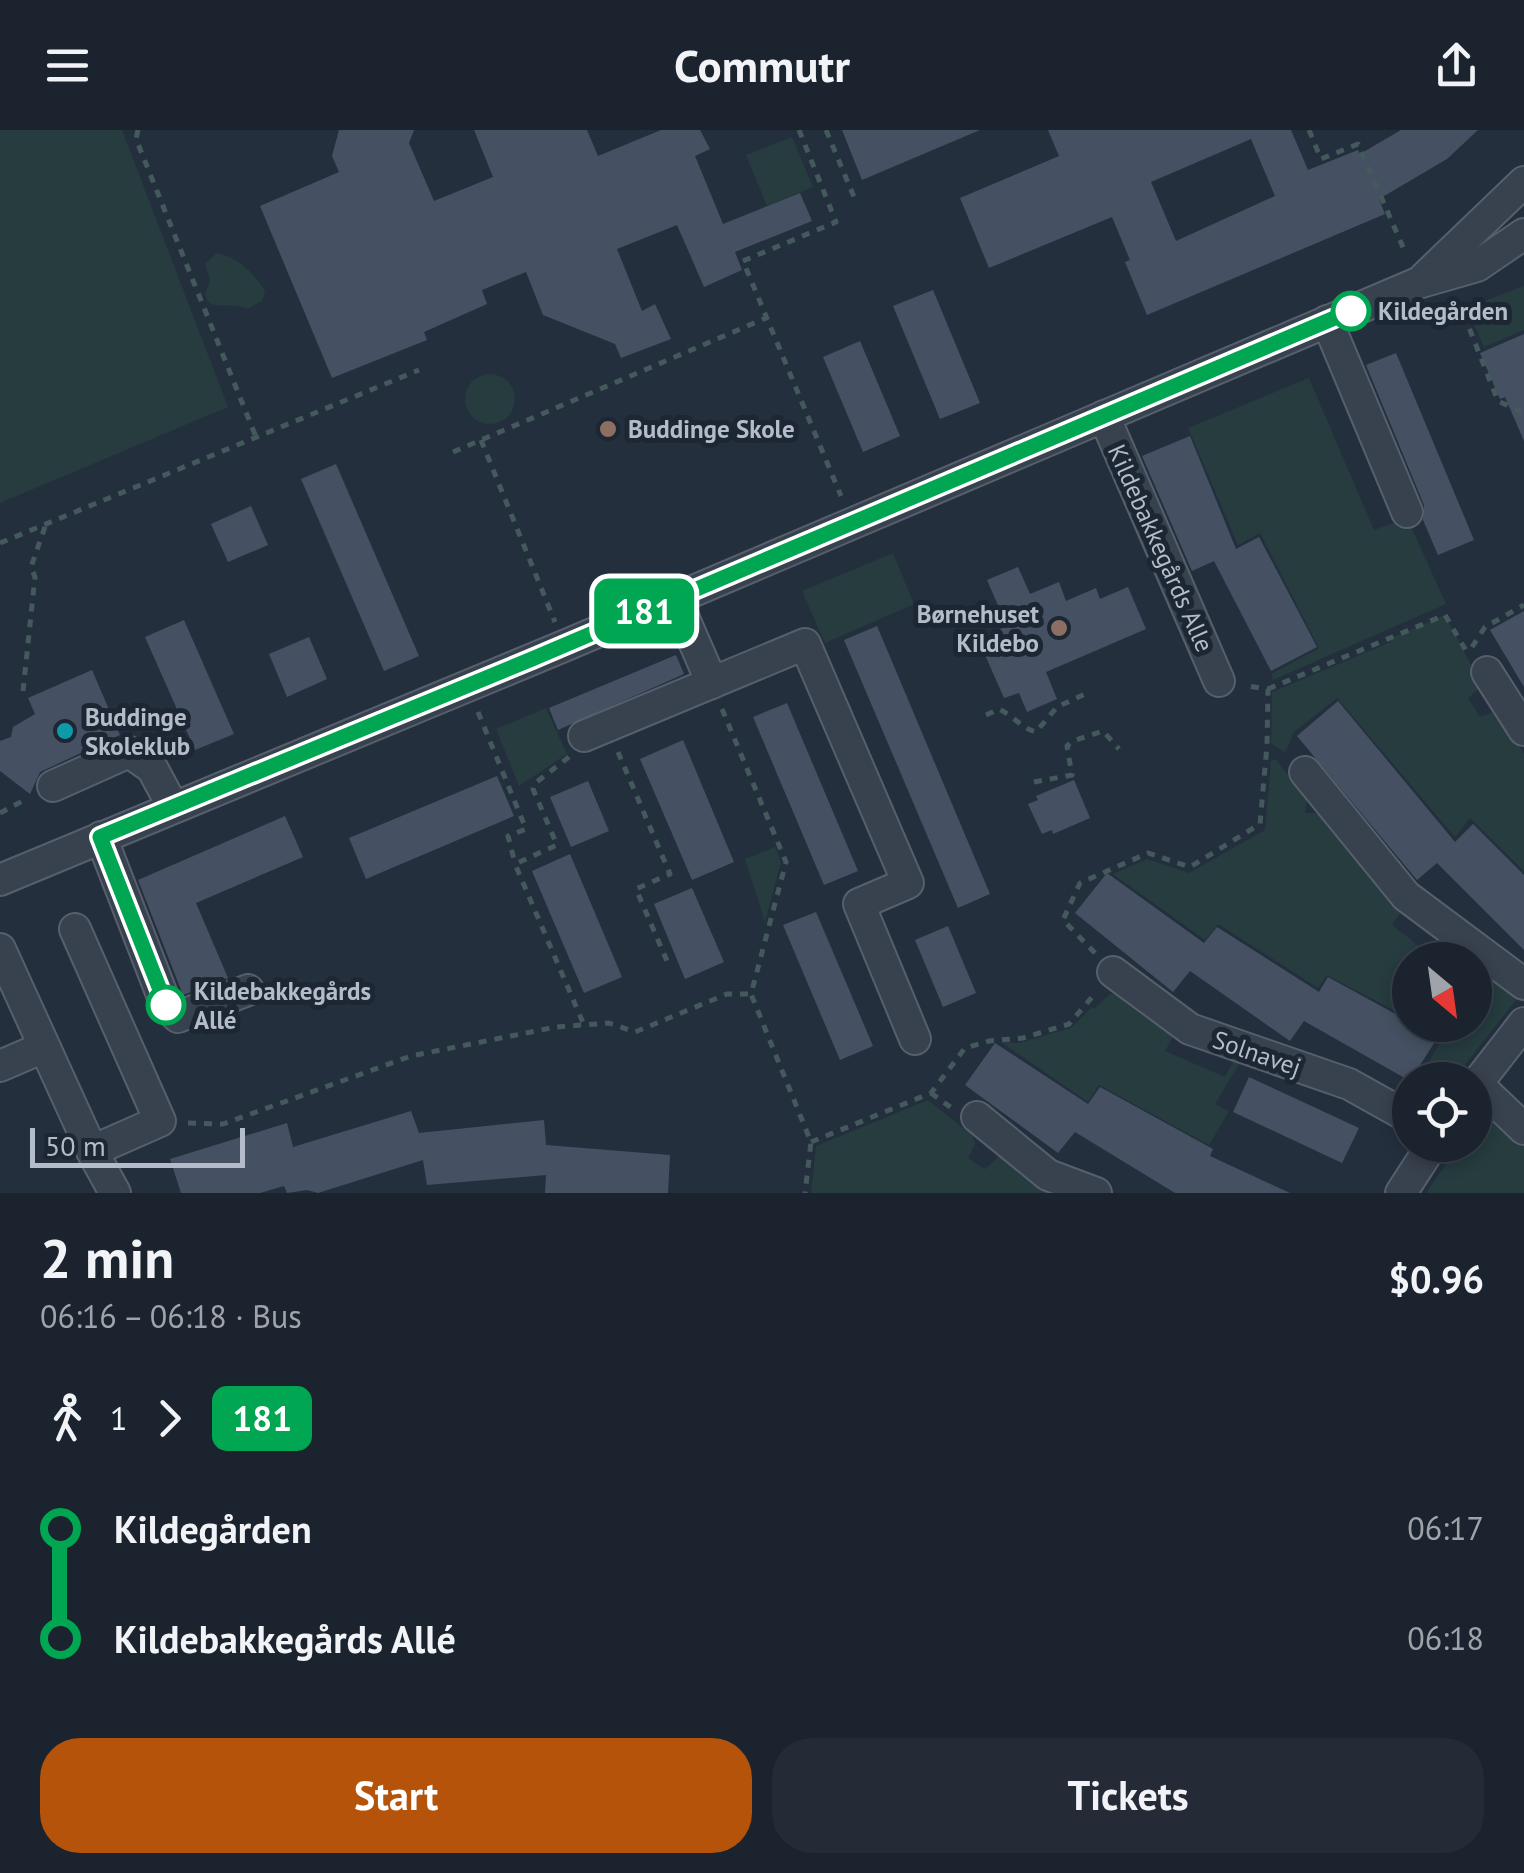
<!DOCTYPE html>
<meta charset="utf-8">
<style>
body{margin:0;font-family:"PT Sans",sans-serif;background:#242b36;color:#f1f3f6;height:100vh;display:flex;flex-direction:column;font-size:38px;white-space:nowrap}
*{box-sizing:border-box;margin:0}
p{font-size:32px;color:#a0a4aa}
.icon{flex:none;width:55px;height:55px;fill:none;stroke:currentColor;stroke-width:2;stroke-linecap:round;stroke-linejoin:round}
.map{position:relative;height:1063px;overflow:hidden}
.sheet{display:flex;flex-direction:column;background:#1b232e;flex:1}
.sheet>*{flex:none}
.badge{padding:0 20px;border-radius:15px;font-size:35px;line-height:65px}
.needle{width:65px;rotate:151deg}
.fabs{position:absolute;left:1392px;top:812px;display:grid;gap:20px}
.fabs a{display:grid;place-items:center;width:100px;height:100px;border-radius:50%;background:#1b232e;box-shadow:0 5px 15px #0003,0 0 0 2px #39404a;font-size:50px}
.scale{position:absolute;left:30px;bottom:25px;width:215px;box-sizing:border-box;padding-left:10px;border:5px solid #b4bcc9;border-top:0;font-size:28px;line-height:35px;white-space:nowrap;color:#b4bcc9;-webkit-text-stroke:8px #1d2633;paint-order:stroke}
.map>.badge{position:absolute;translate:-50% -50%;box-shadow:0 0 0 5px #fff}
.legs{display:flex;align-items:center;gap:15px;height:110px;padding:0 40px;font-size:32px}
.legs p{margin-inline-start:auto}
.summary{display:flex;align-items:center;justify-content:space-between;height:170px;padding:0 40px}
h1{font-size:55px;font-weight:800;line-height:75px}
.button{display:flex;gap:20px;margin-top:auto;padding:20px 40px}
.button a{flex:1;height:115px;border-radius:40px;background:#b45309;color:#fff;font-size:40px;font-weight:800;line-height:115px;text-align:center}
.button a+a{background:#242b36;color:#f1f3f6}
ul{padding:0 40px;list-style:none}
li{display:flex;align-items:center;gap:35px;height:110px;font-size:38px}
li i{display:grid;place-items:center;width:15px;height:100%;margin:0 12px;background:currentColor}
li i::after{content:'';width:25px;height:25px;margin:-12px;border:8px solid;border-radius:50%;background:#1b232e}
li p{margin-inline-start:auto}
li:first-child i{background:linear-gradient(#0000 50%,currentColor 0)}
li:last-child i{background:linear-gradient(currentColor 50%,#0000 0)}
header{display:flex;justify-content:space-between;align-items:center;height:130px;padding:0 40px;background:#1b232e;font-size:45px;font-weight:800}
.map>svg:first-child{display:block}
.green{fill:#263c3f}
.building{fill:#455162;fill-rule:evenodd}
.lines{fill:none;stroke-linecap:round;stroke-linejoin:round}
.minor-casing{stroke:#565f6c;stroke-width:34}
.path{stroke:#44595c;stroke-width:5;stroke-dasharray:8 8;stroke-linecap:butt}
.minor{stroke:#38414e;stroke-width:30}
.line-1-casing{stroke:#fff;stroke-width:22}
.line-1{stroke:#00a651;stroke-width:15}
.stop-1-dot{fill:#fff;stroke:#00a651;stroke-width:5}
.education-dot{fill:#8d6e63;stroke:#1d2633;stroke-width:4}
.culture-dot{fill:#0f9aa8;stroke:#1d2633;stroke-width:4}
.labels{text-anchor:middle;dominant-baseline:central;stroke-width:10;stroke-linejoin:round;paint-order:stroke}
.stop-label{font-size:25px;font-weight:bold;fill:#b4bcc9;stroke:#1d2633;text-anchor:start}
.poi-label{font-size:25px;font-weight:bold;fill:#b4bcc9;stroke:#1d2633;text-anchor:start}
.street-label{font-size:25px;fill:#b4bcc9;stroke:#1d2633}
</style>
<header><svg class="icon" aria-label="menu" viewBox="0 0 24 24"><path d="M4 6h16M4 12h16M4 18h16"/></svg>Commutr<svg class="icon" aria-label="share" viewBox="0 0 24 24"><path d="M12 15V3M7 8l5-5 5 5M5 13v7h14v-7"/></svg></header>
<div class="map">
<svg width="1524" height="1063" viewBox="0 0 1524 1063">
<rect width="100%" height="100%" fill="#242f3e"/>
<g class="green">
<path d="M 0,0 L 122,0 L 228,277 L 0,373 Z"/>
<path d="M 792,7 L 813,57 L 767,76 L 746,25 Z"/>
<path d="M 217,123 C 238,127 254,143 265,161 L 262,171 L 247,179 C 233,172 217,179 208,172 L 205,164 L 210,150 L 205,134 Z"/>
<path d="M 1524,156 L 1524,200 L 1484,217 L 1467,178 Z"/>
<circle cx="490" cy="269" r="25"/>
<path d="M 1309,248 L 1374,400 L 1407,388 L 1446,474 L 1273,550 L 1271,544 L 1319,518 L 1260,403 L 1238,415 L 1188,298 Z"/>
<path d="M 893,423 L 914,474 L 825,513 L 802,461 Z"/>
<path d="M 1445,485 L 1482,556 L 1468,568 L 1480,587 L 1499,580 L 1524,624 L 1524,741 L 1470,688 L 1455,707 L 1337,568 L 1294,602 L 1285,623 L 1271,613 L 1272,562 L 1391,512 L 1391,508 Z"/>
<path d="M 546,578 L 567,624 L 519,656 L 496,599 Z"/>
<path d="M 1271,630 L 1276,630 L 1288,645 L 1309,658 L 1305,683 L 1321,683 L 1404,777 L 1392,795 L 1437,830 L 1410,830 L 1410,889 L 1327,845 L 1318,858 L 1218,794 L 1205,810 L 1113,744 L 1147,729 L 1189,743 L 1265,700 Z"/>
<path d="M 775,717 L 781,732 L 765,792 L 745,729 Z"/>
<path d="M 1494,845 L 1519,866 L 1453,950 L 1418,950 L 1443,908 L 1420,895 L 1475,895 L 1475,861 L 1479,863 Z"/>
<path d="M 1110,864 L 1124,864 L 1175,903 L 1165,921 L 1225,947 L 1236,926 L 1242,929 L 1215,974 L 1229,981 L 1209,1015 L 1099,955 L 1088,972 L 1001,912 L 1019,913 L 1071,898 L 1092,877 L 1094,879 Z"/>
<path d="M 928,970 L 973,1006 L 975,1014 L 968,1028 L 985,1039 L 1000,1026 L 1046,1056 L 1069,1063 L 811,1063 L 816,1016 Z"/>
<path d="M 1484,979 L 1524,1009 L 1524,1063 L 1426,1063 L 1459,1015 L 1475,1015 L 1475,993 Z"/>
</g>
<g class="building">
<path d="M 339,0 L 414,0 L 409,13 L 434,71 L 493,47 L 474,0 L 587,0 L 598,26 L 661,0 L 700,0 L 710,19 L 695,26 L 723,94 L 800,63 L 812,91 L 735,122 L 742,140 L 704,157 L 677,95 L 617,119 L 642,181 L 655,174 L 671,209 L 621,228 L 615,214 L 543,185 L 526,142 L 482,160 L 487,174 L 424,202 L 427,210 L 332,248 L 260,76 L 339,42 L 332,26 Z"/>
<path d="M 842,0 L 980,0 L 862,50 Z"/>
<path d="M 1048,0 L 1291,0 L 1308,40 L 1358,20 L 1360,24 L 1401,0 L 1478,0 L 1447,29 L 1379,69 L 1385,84 L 1147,185 L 1125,132 L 1130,130 L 1112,87 L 989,138 L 960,68 L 1059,26 ZM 1251,9 L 1275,66 L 1176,111 L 1151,52 Z"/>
<path d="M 933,160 L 980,273 L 940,289 L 893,176 Z"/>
<path d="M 1524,204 L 1524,311 L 1505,267 L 1500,269 L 1480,223 Z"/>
<path d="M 860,211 L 900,306 L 863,322 L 823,227 Z"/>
<path d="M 1396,223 L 1474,410 L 1438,425 L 1423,390 L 1424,375 L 1366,235 Z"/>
<path d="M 1190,306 L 1236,419 L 1259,407 L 1317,517 L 1271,541 L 1214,431 L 1192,441 L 1142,326 Z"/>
<path d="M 336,334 L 419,526 L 384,541 L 301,349 Z"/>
<path d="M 251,376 L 268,415 L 228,432 L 211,394 Z"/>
<path d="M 1018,437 L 1030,464 L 1059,452 L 1066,471 L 1096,458 L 1100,469 L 1128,457 L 1146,499 L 1046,542 L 1057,569 L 1027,582 L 1019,563 L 1004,568 L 978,509 L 1007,496 L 987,450 Z"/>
<path d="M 1524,481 L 1524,557 L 1490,500 Z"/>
<path d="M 184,490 L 234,604 L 195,620 L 145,507 Z"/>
<path d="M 877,496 L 990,764 L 958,778 L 844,510 Z"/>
<path d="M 309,507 L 327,549 L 287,567 L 269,524 Z"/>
<path d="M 676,525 L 684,544 L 558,600 L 549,578 Z"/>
<path d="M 92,540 L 120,605 L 40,642 L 30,664 L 0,641 L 0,611 L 11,607 L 13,597 L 35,584 L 28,568 Z"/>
<path d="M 1338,571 L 1455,712 L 1473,694 L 1524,745 L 1524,820 L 1437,733 L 1417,750 L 1297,606 Z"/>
<path d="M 787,573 L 858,741 L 824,755 L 753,587 Z"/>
<path d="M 683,610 L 734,732 L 692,750 L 640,629 Z"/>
<path d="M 497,646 L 514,686 L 366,749 L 349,708 Z"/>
<path d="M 1074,650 L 1090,688 L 1053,704 L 1052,700 L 1042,704 L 1028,674 L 1038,670 L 1036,666 Z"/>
<path d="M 588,651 L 609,701 L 571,717 L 550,667 Z"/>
<path d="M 285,686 L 303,727 L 196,773 L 228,848 L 183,865 L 138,750 Z"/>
<path d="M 570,724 L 622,847 L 584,863 L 532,741 Z"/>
<path d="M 1107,743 L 1204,813 L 1217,797 L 1319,862 L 1328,847 L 1410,892 L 1410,895 L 1438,907 L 1410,951 L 1304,891 L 1290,911 L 1190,841 L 1173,862 L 1075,783 Z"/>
<path d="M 692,758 L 724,832 L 685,849 L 654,774 Z"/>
<path d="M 816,782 L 873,916 L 840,930 L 783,795 Z"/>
<path d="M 948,796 L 976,863 L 943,877 L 915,810 Z"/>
<path d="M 995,913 L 1088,974 L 1100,957 L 1213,1019 L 1210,1026 L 1290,1063 L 1175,1063 L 1075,1002 L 1058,1023 L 965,955 Z"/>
<path d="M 1249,947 L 1359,998 L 1342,1033 L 1233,982 Z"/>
<path d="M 411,981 L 419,1003 L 544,990 L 546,1015 L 670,1025 L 668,1063 L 545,1063 L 546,1045 L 427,1055 L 423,1030 L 318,1063 L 307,1060 L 287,1063 L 284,1056 L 260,1063 L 181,1063 L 170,1029 L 287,993 L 293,1017 Z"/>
</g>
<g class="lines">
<g class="minor-casing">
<g id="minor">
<path d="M 1424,148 L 1524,52"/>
<path d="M 1327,191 L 1407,382"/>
<path d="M 1104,286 L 1219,551"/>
<path d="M 675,468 L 712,553"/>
<path d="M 1487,542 L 1524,600"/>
<path d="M 584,606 L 805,514 L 908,753 L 859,774 L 915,909"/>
<path d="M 1305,642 L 1406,766 L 1524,854"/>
<path d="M 53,656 L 129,622 L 152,638 L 173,677"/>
<path d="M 101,707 L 166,875 L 178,887 L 248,860"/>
<path d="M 0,750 L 564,516 L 1418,153 L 1477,136 L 1524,104"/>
<path d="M 75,799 L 160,991 L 92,1021"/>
<path d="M 0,819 L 92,1021 L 115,1063"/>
<path d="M 1113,842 L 1190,899 L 1349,954 L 1410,988"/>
<path d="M 0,936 L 44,917"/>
<path d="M 1477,954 L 1524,999"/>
<path d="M 1475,956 L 1524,893"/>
<path d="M 977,987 L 1048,1045 L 1096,1063"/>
<path d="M 1401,1063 L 1432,1015"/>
</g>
</g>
<g class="path">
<path d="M 138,0 L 136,9 L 256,307"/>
<path d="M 799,0 L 836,92 L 743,131 L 841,366"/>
<path d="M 826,0 L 854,67"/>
<path d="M 1309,0 L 1321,29 L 1358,14 L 1406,124"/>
<path d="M 1452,174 L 1462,180 L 1498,271 L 1524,283"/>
<path d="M 481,310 L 555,492"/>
<path d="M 453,322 L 766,188"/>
<path d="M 0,413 L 419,240"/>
<path d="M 1472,517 L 1485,497 L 1524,475"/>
<path d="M 1268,559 L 1445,485 L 1468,524"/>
<path d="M 23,561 L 35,447 L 31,437 L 46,394"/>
<path d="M 722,579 L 786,732 L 751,864 L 811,1012 L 805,1063"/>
<path d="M 478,582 L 526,699 L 508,706 L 515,733"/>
<path d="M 986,585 L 999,579 C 1012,585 1023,599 1036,602 L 1057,577 L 1085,564"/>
<path d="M 618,622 L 670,744 L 636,759 L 670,838"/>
<path d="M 569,627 L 534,654 L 533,659 L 557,715 L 515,734 L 584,895"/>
<path d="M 1034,652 L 1072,645 L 1067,616 L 1073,611 L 1103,601 L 1119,619"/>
<path d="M 0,683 L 28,668"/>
<path d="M 1095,823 L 1063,790 L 1080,753 L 1148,723 L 1190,737 L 1260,694 L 1267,615 L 1268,559 L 1247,556"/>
<path d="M 931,963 L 953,979"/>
<path d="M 188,993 L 223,994 L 411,926 L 556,897 L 609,893 L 635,902 L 727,864 L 751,864"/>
<path d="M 811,1012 L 931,963 L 965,918 L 989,911 L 1023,908 L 1069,894 L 1094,865"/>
</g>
<use href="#minor" class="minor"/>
</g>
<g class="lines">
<g class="line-1-casing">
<path id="line-1" d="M 166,875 L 100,707 L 532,529 L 1351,181"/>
</g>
<use href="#line-1" class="line-1"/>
</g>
<g class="stop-1-dot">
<circle cx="1351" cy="181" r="18"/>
<circle cx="166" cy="875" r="18"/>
</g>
<g class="education-dot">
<circle cx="608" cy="299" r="10"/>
<circle cx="1059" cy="498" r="10"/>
</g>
<circle class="culture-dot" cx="65" cy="601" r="10"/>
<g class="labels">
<g class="stop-label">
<text x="1378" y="181">Kildegården</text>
<text x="194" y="861">Kildebakkegårds<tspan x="194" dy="29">Allé</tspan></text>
</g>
<g class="poi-label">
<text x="628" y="299">Buddinge Skole</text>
<text x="1039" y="484" text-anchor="end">Børnehuset<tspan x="1039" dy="29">Kildebo</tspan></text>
<text x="85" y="587">Buddinge<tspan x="85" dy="29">Skoleklub</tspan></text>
</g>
<g class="street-label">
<text transform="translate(1161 418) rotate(66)">Kildebakkegårds Alle</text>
<text transform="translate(1257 923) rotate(19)">Solnavej</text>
</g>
</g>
</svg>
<div class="fabs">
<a><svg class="needle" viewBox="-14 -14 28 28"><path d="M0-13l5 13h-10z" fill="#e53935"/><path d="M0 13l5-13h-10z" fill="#a0a4aa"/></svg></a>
<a><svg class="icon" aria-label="locate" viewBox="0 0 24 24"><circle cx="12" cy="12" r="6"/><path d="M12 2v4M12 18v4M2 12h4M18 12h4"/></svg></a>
</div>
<div class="scale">50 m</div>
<b class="badge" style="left:644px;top:481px;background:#00a651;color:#fff">181</b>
</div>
<section class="sheet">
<div class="summary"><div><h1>2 min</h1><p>06:16 – 06:18 · Bus</p></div><b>$0.96</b></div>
<div class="legs"><svg class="icon" aria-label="walk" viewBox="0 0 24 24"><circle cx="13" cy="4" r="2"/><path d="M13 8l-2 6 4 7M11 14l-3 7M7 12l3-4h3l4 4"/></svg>1<svg class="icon" aria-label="forward" viewBox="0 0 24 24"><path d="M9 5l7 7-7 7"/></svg><b class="badge" style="background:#00a651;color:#fff">181</b></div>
<ul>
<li><i style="color:#00a651"></i><b>Kildegården</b><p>06:17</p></li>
<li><i style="color:#00a651"></i><b>Kildebakkegårds Allé</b><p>06:18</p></li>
</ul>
<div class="button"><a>Start</a><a>Tickets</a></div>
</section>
